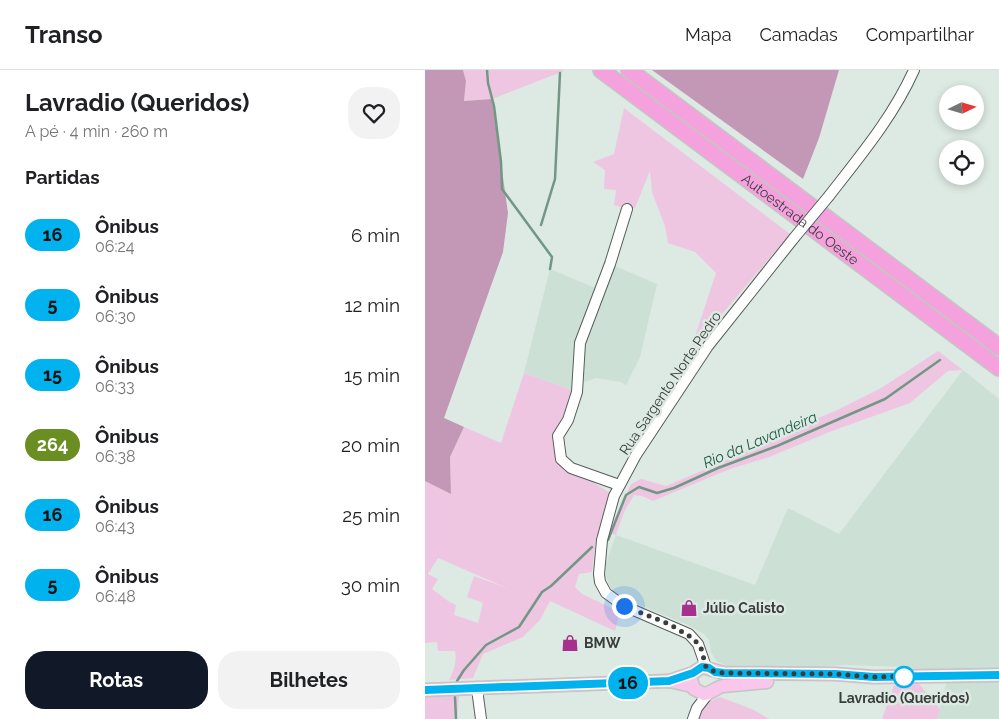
<!DOCTYPE html>
<html lang="pt">
<meta charset="utf-8">
<style>
body{margin:0;font-family:Raleway,sans-serif;background:#f2f2f2;color:#202124;height:100vh;display:flex;flex-direction:column;font-size:19px;white-space:nowrap}
*{box-sizing:border-box;margin:0}
p{font-size:16px;color:#757577}
.icon{flex:none;width:28px;height:28px;fill:none;stroke:currentColor;stroke-width:2;stroke-linecap:round;stroke-linejoin:round}
.map{position:relative;flex:1;overflow:hidden}
.side{display:flex;flex-direction:column;background:#fff;width:425px}
.side>*{flex:none}
.badge{padding:0 10px;border-radius:16px;font-size:18px;line-height:32px}
.needle{width:32px;rotate:85deg}
.buttons{position:absolute;left:514px;top:15px;display:grid;gap:10px}
.buttons a{display:grid;place-items:center;width:45px;height:45px;border-radius:50%;background:#fff;box-shadow:0 2px 8px #0003;font-size:25px}
.you{position:absolute;width:25px;height:25px;margin:-12px;border:4px solid #fff;border-radius:50%;background:#1a73e8;box-shadow:0 0 0 8px #1a73e833}
.map>.badge{position:absolute;translate:-50% -50%;box-shadow:0 0 0 2px #fff}
h2{padding:0 25px;font-size:19px;line-height:45px}
.round{display:grid;place-items:center;flex:none;width:52px;height:52px;border-radius:20px;background:#f2f2f2}
.summary{display:flex;align-items:center;justify-content:space-between;height:85px;padding:0 25px}
h1{font-size:24px;font-weight:700;line-height:38px}
.primary-button{display:flex;gap:10px;margin-top:auto;padding:10px 25px}
.primary-button a{flex:1;height:58px;border-radius:20px;background:#111827;color:#fff;font-size:20px;font-weight:700;line-height:58px;text-align:center}
.primary-button a+a{background:#f2f2f2;color:#202124}
ul{padding:0;list-style:none}
li{display:flex;align-items:center;gap:15px;height:70px;padding:0 25px}
li div{flex:1}
li b{display:block;font-size:19px}
li em{font-style:normal}
li .badge{min-width:55px;font-weight:700;text-align:center}
header{display:flex;align-items:center;gap:30px;box-sizing:border-box;height:70px;padding:0 25px;background:#fff;border-bottom:1px solid #e0e0e0}
header strong{font-size:24px}
nav{display:flex;gap:28px;margin-inline-start:auto;font-size:18px}
main{display:flex;flex:1;min-height:0}
.map>svg:first-child{display:block}
.built{fill:#cce0d6}
.green{fill:#efc6e2;fill-rule:evenodd}
.forest{fill:#c398b6}
.lines{fill:none;stroke-linecap:round;stroke-linejoin:round}
.stream{stroke:#729785;stroke-width:2.5}
.minor-casing{stroke:#555e59;stroke-width:12}
.major-casing{stroke:#c4c5c4;stroke-width:15}
.highway-casing{stroke:#c4c5c4;stroke-width:18}
.minor{stroke:#fff;stroke-width:10}
.major{stroke:#f9c7eb;stroke-width:12}
.highway{stroke:#f5a1dd;stroke-width:15}
.minor-bridge-casing{stroke:#555e59;stroke-width:12;stroke-linecap:butt}
.minor-bridge{stroke:#fff;stroke-width:10}
.line-casing{stroke:#fff;stroke-width:11}
.line{stroke:#00b3ef;stroke-width:8}
.walk{stroke:#393d3b;stroke-width:5;stroke-dasharray:0 9}
.stop-dot{fill:#fff;stroke:#00b3ef;stroke-width:2.5}
.labels{text-anchor:middle;dominant-baseline:central;stroke-width:5;stroke-linejoin:round;paint-order:stroke}
.street-label{font-size:14px;fill:#393d3b;stroke:#dde9e3}
.poi-label{font-size:14px;font-weight:bold;fill:#393d3b;stroke:#dde9e3;text-anchor:start}
.stop-label{font-size:14px;font-weight:bold;fill:#393d3b;stroke:#dde9e3}
.water-label{font-size:15px;font-style:italic;fill:#1c5a42;stroke:#dde9e3}
</style>
<header>
<strong>Transo</strong>
<nav><a>Mapa</a><a>Camadas</a><a>Compartilhar</a></nav>
</header>
<main>
<section class="side">
<div class="summary"><div><h1>Lavradio (Queridos)</h1><p>A pé · 4 min · 260 m</p></div><a class="round"><svg class="icon" aria-label="heart" viewBox="0 0 24 24"><path d="M12 20l-8-8c-3-5 5-10 8-4 3-6 11-1 8 4z"/></svg></a></div>
<h2>Partidas</h2>
<ul>
<li><span class="badge" style="background:#00b3ef;color:#111">16</span><div><b>Ônibus</b><p>06:24</p></div><em>6 min</em></li>
<li><span class="badge" style="background:#00b3ef;color:#111">5</span><div><b>Ônibus</b><p>06:30</p></div><em>12 min</em></li>
<li><span class="badge" style="background:#00b3ef;color:#111">15</span><div><b>Ônibus</b><p>06:33</p></div><em>15 min</em></li>
<li><span class="badge" style="background:#6b8e23;color:#fff">264</span><div><b>Ônibus</b><p>06:38</p></div><em>20 min</em></li>
<li><span class="badge" style="background:#00b3ef;color:#111">16</span><div><b>Ônibus</b><p>06:43</p></div><em>25 min</em></li>
<li><span class="badge" style="background:#00b3ef;color:#111">5</span><div><b>Ônibus</b><p>06:48</p></div><em>30 min</em></li>
</ul>
<div class="primary-button"><a>Rotas</a><a>Bilhetes</a></div>
</section>
<div class="map">
<svg width="574" height="649" viewBox="0 0 574 649">
<rect width="100%" height="100%" fill="#dde9e3"/>
<g class="built">
<path d="M 185,194 L 232,214 L 215,287 L 201,315 L 196,312 L 171,308 L 156,313 L 152,322 L 99,303 L 125,199 L 175,220 Z"/>
<path d="M 538,300 L 574,329 L 574,649 L 512,649 L 522,611 L 485,597 L 421,595 L 323,601 L 300,595 L 291,591 L 286,582 L 284,570 L 279,564 L 263,555 L 200,529 L 191,524 L 184,515 L 181,505 L 181,493 L 191,465 L 330,515 L 363,438 L 414,464 Z"/>
</g>
<g class="green">
<path d="M 38,0 L 138,0 L 139,1 L 67,29 L 39,31 L 41,11 Z"/>
<path d="M 199,38 L 365,164 L 292,250 L 267,287 L 264,285 L 291,203 L 270,182 L 243,173 L 240,156 L 227,122 L 225,101 L 210,138 L 202,139 L 189,135 L 191,120 L 179,119 L 180,100 L 168,92 L 189,84 Z"/>
<path d="M 513,281 L 538,300 L 523,301 L 485,333 L 407,361 L 344,387 L 305,399 L 228,431 L 217,426 L 209,425 L 199,442 L 191,465 L 183,463 L 206,414 L 216,409 L 241,416 L 304,389 L 374,356 L 410,341 L 456,318 Z"/>
<path d="M 99,303 L 152,322 L 133,366 L 136,389 L 146,398 L 185,423 L 170,475 L 167,502 L 154,504 L 150,517 L 157,524 L 195,542 L 190,561 L 125,531 L 115,550 L 98,567 L 58,584 L 48,608 L 24,610 C 29,600 32,592 30,581 L 13,581 L 12,572 L 0,573 L 0,411 L 26,423 L 25,387 L 39,357 L 76,373 ZM 13,488 L 82,518 L 49,506 L 42,527 L 58,533 L 53,553 L 29,545 L 31,535 L 23,531 L 7,519 L 13,509 L 3,504 Z"/>
<path d="M 493,613 L 515,639 L 512,649 L 457,649 L 469,615 Z"/>
<path d="M 34,626 L 32,649 L 0,649 L 0,627 Z"/>
<path d="M 295,627 L 329,640 L 344,649 L 272,649 C 277,639 283,630 295,627 Z"/>
</g>
<g class="forest">
<path d="M 0,0 L 38,0 L 41,11 L 39,31 L 67,29 L 83,143 L 78,182 L 19,348 L 39,357 L 25,387 L 26,424 L 0,411 Z"/>
<path d="M 227,0 L 414,0 L 394,68 L 378,109 Z"/>
</g>
<g class="lines">
<g class="stream">
<path d="M 62,0 L 63,13 L 69,36 L 76,92 L 77,119 L 127,187 L 125,199"/>
<path d="M 116,155 L 130,109 L 135,3"/>
<path d="M 183,470 L 201,425 L 214,417 L 232,423 L 249,418 L 293,398 L 352,376 L 460,329 L 515,290"/>
<path d="M 32,611 L 39,600 L 61,575 L 94,557 L 117,522 L 126,516 L 167,477"/>
<path d="M 30,627 L 31,649"/>
</g>
<g class="minor-casing">
<g id="minor">
<path d="M 404,126 C 435,86 468,47 489,0"/>
<path d="M 194,415 L 146,398 L 136,389 L 133,366 L 143,350 L 152,322 L 155,273 L 185,194 L 202,139"/>
<path d="M 281,597 L 273,574 L 264,564 L 199,536 L 181,523 L 175,512 L 174,504 L 177,470 L 189,426 L 211,385 L 283,276 L 369,168"/>
<path d="M 52,619 L 56,649"/>
<path d="M 268,649 L 272,638 L 283,624"/>
</g>
</g>
<g class="major-casing">
<g id="major">
<path d="M 266,609 L 269,619 L 279,624 C 287,623 290,618 298,616 L 342,612"/>
<path d="M 244,611 L 268,603 L 277,597 L 299,603 L 410,604 L 449,607 L 574,605"/>
<path d="M 0,620 L 244,611 L 267,616"/>
</g>
</g>
<g class="highway-casing">
<g id="highway">
<path id="s1" d="M 176,0 L 574,298"/>
<path d="M 204,0 L 574,277"/>
</g>
</g>
<use href="#minor" class="minor"/>
<use href="#major" class="major"/>
<use href="#highway" class="highway"/>
<g class="minor-bridge-casing">
<path id="minor-bridge" d="M 369,168 L 404,126"/>
</g>
<use href="#minor-bridge" class="minor-bridge"/>
</g>
<g class="lines">
<g class="line-casing">
<path id="line" d="M 0,620 L 244,611 L 268,603 L 277,597 L 284,598 L 290,602 L 299,603 L 410,604 L 449,607 L 574,605"/>
</g>
<use href="#line" class="line"/>
<path class="walk" d="M 199,536 L 244,554 L 269,569 L 276,578 L 281,597 L 290,602 L 299,603 L 410,604 L 449,607 L 485,606 L 479,607"/>
</g>
<defs>
<g id="shop-bare" transform="scale(1.35)"><path d="M-5-2.5h2.3a2.7 3.5 0 0 1 5.4 0H5L5.5 6h-11ZM-1.5-2.5h3a1.5 2.3 0 0 0-3 0Z" fill="#a5318c" stroke="#dde9e3" stroke-width="2.5" paint-order="stroke"/></g>
</defs>
<g fill-rule="evenodd">
<use href="#shop-bare" x="264" y="538"/>
<use href="#shop-bare" x="145" y="573"/>
</g>
<circle class="stop-dot" cx="479" cy="607" r="10"/>
<g class="labels">
<g class="street-label">
<text stroke="none"><textPath href="#s1" startOffset="249">Autoestrada do Oeste</textPath></text>
<text transform="translate(245 313) rotate(-56)">Rua Sargento Norte Pedro</text>
</g>
<g class="poi-label">
<text x="278" y="538">Júlio Calisto</text>
<text x="159" y="573">BMW</text>
</g>
<g class="stop-label">
<text x="479" y="628">Lavradio (Queridos)</text>
</g>
<g class="water-label">
<text transform="translate(335 370) rotate(-23)">Rio da Lavandeira</text>
</g>
</g>
</svg>
<div class="buttons">
<a><svg class="needle" viewBox="-14 -14 28 28"><path d="M0-13l5 13h-10z" fill="#e53935"/><path d="M0 13l5-13h-10z" fill="#757577"/></svg></a>
<a><svg class="icon" aria-label="locate" viewBox="0 0 24 24"><circle cx="12" cy="12" r="6"/><path d="M12 2v4M12 18v4M2 12h4M18 12h4"/></svg></a>
</div>
<div class="you" style="left:199px;top:536px"></div>
<b class="badge" style="left:203px;top:613px;background:#00b3ef;color:#111">16</b>
</div>
</main>
